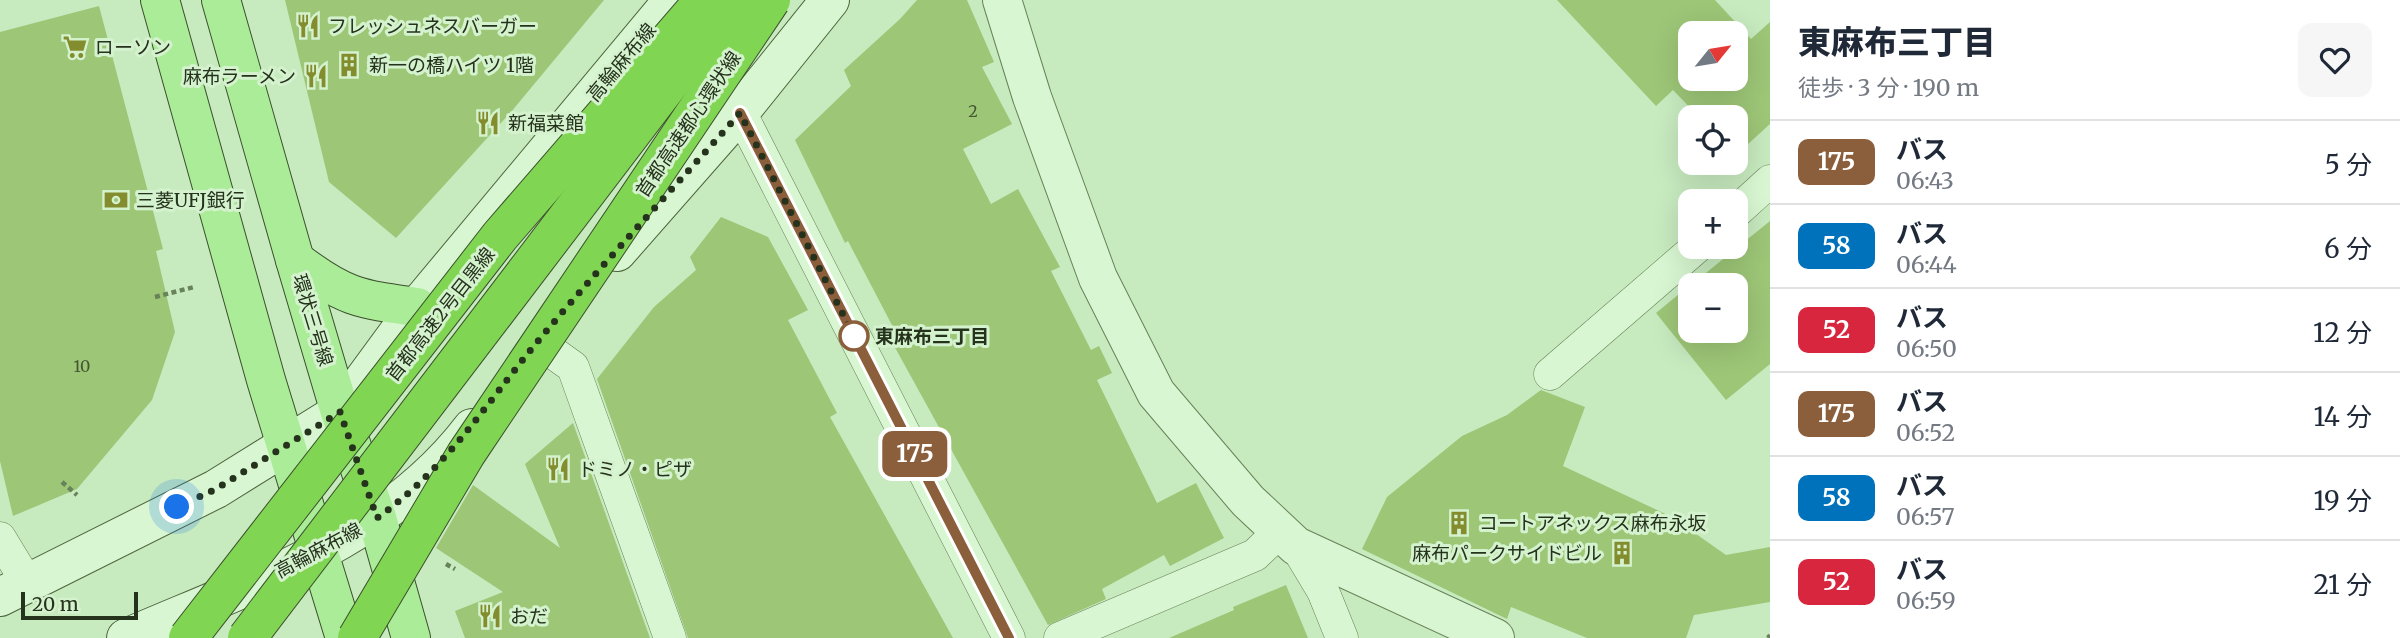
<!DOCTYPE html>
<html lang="ja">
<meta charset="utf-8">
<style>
body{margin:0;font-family:Merriweather,"Noto Sans JP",serif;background:#f6f6f7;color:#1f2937;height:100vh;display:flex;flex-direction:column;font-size:26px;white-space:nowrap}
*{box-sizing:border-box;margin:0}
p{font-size:23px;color:#747a83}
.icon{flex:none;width:38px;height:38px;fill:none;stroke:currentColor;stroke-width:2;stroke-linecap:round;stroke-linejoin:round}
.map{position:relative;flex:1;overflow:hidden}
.panel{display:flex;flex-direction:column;background:#fff;width:630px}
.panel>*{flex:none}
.badge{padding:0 14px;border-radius:10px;font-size:24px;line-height:46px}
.needle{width:46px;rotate:60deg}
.buttons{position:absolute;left:1678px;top:21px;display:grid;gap:14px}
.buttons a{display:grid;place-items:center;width:70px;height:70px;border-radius:14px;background:#fff;box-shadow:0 7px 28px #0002;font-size:35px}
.scale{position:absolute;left:21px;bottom:18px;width:117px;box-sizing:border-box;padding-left:7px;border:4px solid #25321c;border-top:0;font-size:19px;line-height:24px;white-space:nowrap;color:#25321c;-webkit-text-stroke:5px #d5f2ce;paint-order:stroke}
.you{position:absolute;width:35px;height:35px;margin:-18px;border:5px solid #fff;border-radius:50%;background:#1a73e8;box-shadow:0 0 0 10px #1a73e833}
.map>.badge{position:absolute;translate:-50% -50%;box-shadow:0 0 0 4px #fff}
.round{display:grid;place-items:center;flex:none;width:74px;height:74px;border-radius:14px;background:#f6f6f7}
.head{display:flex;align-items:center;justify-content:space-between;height:119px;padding:0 28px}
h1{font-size:33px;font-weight:800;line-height:52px}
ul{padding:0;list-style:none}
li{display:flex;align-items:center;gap:21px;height:84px;padding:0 28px;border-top:2px solid #e0e1e3}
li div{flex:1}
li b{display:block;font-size:26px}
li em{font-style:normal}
li .badge{min-width:77px;font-weight:700;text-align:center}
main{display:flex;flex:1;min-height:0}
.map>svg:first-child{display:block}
.building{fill:#9dc677;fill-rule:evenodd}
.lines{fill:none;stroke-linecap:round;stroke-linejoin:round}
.minor-casing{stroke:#688259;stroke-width:33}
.tertiary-casing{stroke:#688259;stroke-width:40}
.secondary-casing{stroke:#4c633c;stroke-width:40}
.primary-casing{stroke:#3c4f2d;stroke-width:40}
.path{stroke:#688259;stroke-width:4.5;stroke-dasharray:5 3.5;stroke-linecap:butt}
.minor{stroke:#d8f6d1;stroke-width:32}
.tertiary{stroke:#d8f6d1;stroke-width:38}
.secondary{stroke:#d8f6d1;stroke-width:38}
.primary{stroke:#aaec98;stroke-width:38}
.motorway-bridge-casing{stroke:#3c4f2d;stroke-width:40;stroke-linecap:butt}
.motorway-bridge{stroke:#80d653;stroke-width:38}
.line-casing{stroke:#fff;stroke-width:16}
.line{stroke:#8b5e3c;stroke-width:10}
.walk{stroke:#25321c;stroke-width:7;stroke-dasharray:0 12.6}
.stop-dot{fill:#fff;stroke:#8b5e3c;stroke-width:3.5}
.labels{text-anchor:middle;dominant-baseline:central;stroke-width:6;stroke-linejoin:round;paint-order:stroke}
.number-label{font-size:16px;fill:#435733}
.poi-label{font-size:19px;fill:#25321c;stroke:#d5f2ce;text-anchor:start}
.street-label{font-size:19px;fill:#25321c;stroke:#d5f2ce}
.stop-label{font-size:19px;font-weight:bold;fill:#25321c;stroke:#d5f2ce;text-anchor:start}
</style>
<main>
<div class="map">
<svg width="1770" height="638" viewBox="0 0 1770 638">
<rect width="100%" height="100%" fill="#c7eabf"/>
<g class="building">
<path d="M 285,0 L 604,0 L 511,112 L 396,238 L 329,182 Z"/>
<path d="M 917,0 L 967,0 L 994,62 L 982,67 L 1012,124 L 963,149 L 991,204 L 1018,189 L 1060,267 L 1051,271 L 1091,350 L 1099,346 L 1112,373 L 1097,380 L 1157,503 L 1196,483 L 1224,538 L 1170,566 L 1164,555 L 1102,589 L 1106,599 L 1048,625 L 887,333 L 894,329 L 848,241 L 845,243 L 795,140 L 851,86 L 844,70 L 900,19 Z"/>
<path d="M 1557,0 L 1715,0 L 1751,39 L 1770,22 L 1770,124 L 1736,155 L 1736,117 L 1699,117 L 1673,90 L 1656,106 ZM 1690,33 L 1736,33 L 1736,79 L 1690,79 Z"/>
<path d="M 99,6 L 163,249 L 156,251 L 175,332 L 152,400 L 77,489 L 13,516 L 0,461 L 0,32 Z"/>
<path d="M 721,217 L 768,237 L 808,310 L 788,320 L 837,413 L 830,417 L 953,638 L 688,638 L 597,379 L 654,307 L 696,270 L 690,257 Z"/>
<path d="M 1770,221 L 1770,364 L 1726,400 L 1656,313 L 1690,285 L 1690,331 L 1736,331 L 1736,285 L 1691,285 Z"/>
<path d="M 1541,390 L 1585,407 L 1563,466 L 1672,517 L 1726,555 L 1770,547 L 1770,602 L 1694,615 L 1686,638 L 1587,638 L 1511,607 L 1507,619 L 1362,549 L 1387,497 L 1462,436 L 1507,415 Z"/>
<path d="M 573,423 L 650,638 L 465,638 L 455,611 L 503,592 L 436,548 L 473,485 L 560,548 L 525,464 Z"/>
<path d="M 1286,585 L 1308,638 L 1169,638 L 1234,610 L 1233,607 Z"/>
</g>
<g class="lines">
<g class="minor-casing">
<g id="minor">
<path d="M 740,112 L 1009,638"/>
<path d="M 1736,212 L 1770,181"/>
<path d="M 538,342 L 573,367 L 670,638"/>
<path d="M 1550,374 L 1697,247"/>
<path d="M 0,538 L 28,584"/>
<path d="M 1296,546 L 1323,591 L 1342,638"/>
<path d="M 1060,638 L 1255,555 L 1281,530"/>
</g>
</g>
<g class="tertiary-casing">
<path id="tertiary" d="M 1002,0 L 1032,97 L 1098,278 L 1156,393 L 1248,501 L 1296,546 L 1495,638"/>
</g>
<g class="secondary-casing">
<g id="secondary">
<path d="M 617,252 L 740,112 L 830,0"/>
<path d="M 0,597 L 216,489 L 340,412 L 417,307 L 673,0"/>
<path d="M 126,638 C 250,584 387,540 472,428"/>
</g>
</g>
<g class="primary-casing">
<g id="primary">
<path d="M 160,0 L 266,380 L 345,638"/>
<path d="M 221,0 L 295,260 L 340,412 L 377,518 L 411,638"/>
<path d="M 295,260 C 343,297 358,299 417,307"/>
</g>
</g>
<g class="path">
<path d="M 155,297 L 194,287"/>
<path d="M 62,482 L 77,495"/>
<path d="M 446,564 L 455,569"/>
<path d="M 1768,638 L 1770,635"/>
</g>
<use href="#minor" class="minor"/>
<use href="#tertiary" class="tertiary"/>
<use href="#secondary" class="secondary"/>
<use href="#primary" class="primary"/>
<g class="motorway-bridge-casing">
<g id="motorway-bridge">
<path d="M 188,638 L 500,236 L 704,0"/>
<path d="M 247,638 L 733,0"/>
<path d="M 357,638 L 466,454 L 771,0"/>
</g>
</g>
<use href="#motorway-bridge" class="motorway-bridge"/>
</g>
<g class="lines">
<g class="line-casing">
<path id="line" d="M 740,113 L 1009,638"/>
</g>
<use href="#line" class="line"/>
<path class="walk" d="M 177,507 L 216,489 L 340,412 L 377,518 C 447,468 485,405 538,341 C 603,263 673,189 740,113 L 854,336"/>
</g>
<defs>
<g id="restaurant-bare" transform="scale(1.89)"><path d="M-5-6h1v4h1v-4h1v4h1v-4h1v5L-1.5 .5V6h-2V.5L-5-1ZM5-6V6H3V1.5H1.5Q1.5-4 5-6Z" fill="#848d2d" stroke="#d5f2ce" stroke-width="2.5" paint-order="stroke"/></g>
<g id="supermarket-bare" transform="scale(1.89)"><path d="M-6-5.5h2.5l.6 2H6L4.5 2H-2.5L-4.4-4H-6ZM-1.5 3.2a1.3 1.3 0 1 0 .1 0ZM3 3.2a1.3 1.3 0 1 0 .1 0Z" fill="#848d2d" stroke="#d5f2ce" stroke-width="2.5" paint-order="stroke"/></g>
<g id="building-bare" transform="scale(1.89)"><path d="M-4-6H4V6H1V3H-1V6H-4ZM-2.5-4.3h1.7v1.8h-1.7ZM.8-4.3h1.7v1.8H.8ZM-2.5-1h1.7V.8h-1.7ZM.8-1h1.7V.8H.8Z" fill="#848d2d" stroke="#d5f2ce" stroke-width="2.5" paint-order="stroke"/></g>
<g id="bank-bare" transform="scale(1.89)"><path d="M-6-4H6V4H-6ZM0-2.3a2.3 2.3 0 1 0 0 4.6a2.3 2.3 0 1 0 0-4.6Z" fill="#848d2d" stroke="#d5f2ce" stroke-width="2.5" paint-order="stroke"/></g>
</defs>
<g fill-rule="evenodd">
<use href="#restaurant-bare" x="308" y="26"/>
<use href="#supermarket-bare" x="75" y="47"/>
<use href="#building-bare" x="349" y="65"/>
<use href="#restaurant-bare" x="316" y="76"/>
<use href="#restaurant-bare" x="488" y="123"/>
<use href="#bank-bare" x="116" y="200"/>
<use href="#restaurant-bare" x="558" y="469"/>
<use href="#building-bare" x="1459" y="523"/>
<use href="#building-bare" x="1622" y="553"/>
<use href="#restaurant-bare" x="490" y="616"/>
</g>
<circle class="stop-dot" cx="854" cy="336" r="14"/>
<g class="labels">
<g class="number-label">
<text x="973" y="111">2</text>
<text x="82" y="366">10</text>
</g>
<g class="poi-label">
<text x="328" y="26">フレッシュネスバーガー</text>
<text x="95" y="47">ローソン</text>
<text x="369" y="65">新一の橋ハイツ 1階</text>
<text x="296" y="76" text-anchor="end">麻布ラーメン</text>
<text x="508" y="123">新福菜館</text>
<text x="136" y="200">三菱UFJ銀行</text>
<text x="578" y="469">ドミノ・ピザ</text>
<text x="1479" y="523">コートアネックス麻布永坂</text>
<text x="1602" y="553" text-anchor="end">麻布パークサイドビル</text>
<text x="510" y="616">おだ</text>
</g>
<g class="street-label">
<text transform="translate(621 62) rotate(-50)">高輪麻布線</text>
<text transform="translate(688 124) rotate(-56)">首都高速都心環状線</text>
<text transform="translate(440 314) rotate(-52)">首都高速2号目黒線</text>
<text transform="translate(313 320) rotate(73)">環状三号線</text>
<text transform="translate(318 550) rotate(-28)">高輪麻布線</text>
</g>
<g class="stop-label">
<text x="875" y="336">東麻布三丁目</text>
</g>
</g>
</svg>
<div class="buttons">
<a><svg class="needle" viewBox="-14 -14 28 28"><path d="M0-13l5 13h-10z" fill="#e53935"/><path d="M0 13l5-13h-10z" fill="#747a83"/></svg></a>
<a><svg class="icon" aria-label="locate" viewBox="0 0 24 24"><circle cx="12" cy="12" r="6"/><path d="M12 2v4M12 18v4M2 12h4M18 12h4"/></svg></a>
<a>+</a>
<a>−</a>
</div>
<div class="scale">20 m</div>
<div class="you" style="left:177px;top:507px"></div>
<b class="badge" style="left:915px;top:454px;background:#8b5e3c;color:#fff">175</b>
</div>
<section class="panel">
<div class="head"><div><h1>東麻布三丁目</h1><p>徒歩 · 3 分 · 190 m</p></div><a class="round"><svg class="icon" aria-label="heart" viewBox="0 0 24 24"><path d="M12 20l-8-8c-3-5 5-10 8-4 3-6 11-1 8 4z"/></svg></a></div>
<ul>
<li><span class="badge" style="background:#8b5e3c;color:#fff">175</span><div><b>バス</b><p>06:43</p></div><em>5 分</em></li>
<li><span class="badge" style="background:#0072bc;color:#fff">58</span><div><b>バス</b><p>06:44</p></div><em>6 分</em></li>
<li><span class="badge" style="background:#d7263d;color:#fff">52</span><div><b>バス</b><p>06:50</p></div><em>12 分</em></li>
<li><span class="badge" style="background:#8b5e3c;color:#fff">175</span><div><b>バス</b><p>06:52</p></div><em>14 分</em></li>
<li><span class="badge" style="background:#0072bc;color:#fff">58</span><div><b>バス</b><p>06:57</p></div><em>19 分</em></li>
<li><span class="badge" style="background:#d7263d;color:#fff">52</span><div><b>バス</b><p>06:59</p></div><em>21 分</em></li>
</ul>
</section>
</main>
